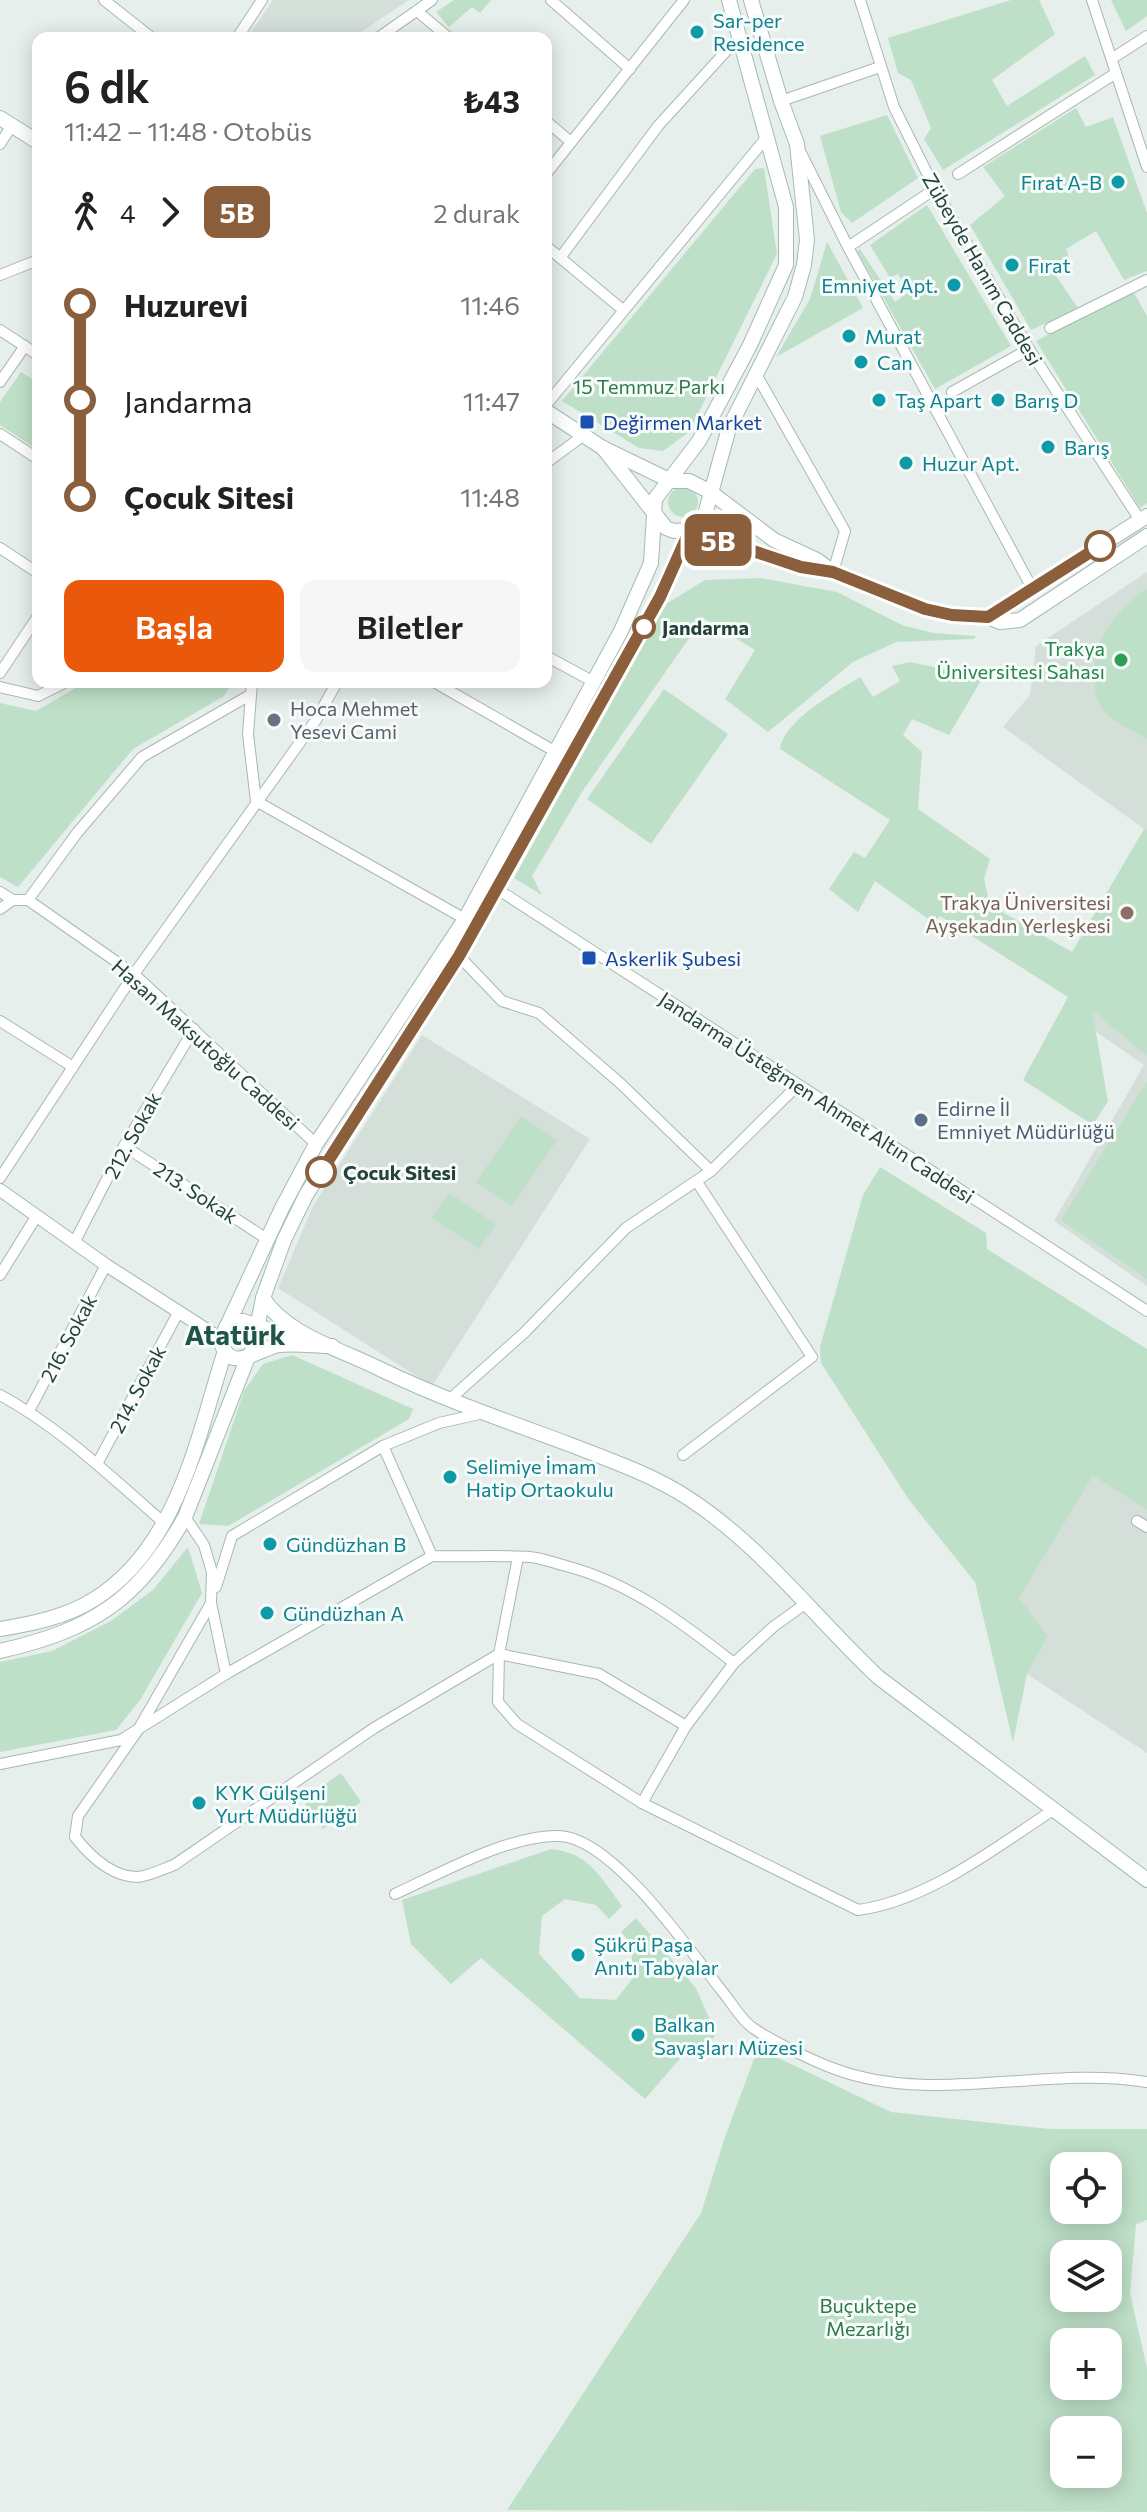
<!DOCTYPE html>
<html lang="tr">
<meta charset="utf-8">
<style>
body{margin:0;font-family:Commissioner,sans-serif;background:#f6f6f6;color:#222;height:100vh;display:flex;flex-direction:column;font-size:30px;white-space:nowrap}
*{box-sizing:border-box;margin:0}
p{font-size:26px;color:#767676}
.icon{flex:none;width:44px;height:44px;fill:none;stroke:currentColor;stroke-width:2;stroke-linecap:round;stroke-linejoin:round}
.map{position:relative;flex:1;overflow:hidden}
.side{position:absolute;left:32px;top:32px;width:520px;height:656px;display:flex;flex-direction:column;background:#fff;border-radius:16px;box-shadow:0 4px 20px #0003}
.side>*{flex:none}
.badge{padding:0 16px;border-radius:12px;font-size:28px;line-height:52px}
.fabs{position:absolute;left:1050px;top:2152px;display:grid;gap:16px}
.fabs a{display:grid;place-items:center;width:72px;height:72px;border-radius:16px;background:#fff;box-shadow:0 4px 20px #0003;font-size:40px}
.map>.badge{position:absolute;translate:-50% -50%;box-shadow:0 0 0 4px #fff}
.legs{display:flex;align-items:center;gap:12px;height:88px;padding:0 32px;font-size:26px}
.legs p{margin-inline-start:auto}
.headline{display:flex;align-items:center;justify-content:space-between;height:136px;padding:0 32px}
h1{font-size:44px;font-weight:600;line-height:60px}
.button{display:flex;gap:16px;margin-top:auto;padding:16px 32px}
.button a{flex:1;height:92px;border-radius:16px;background:#ea580c;color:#fff;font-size:32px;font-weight:600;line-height:92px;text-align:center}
.button a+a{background:#f6f6f6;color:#222}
ul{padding:0 32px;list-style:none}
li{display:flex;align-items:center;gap:28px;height:96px;font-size:30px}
li i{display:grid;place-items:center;width:12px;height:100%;margin:0 10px;background:currentColor}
li i::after{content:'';width:20px;height:20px;margin:-10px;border:6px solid;border-radius:50%;background:#fff}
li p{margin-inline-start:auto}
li:first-child i{background:linear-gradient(#0000 50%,currentColor 0)}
li:last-child i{background:linear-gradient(currentColor 50%,#0000 0)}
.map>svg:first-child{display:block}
.built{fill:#d4dfda}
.green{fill:#bfe0c8;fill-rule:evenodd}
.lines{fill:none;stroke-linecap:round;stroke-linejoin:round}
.minor-casing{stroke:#a8b8b2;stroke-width:12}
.tertiary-casing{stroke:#a8b8b2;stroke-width:14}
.secondary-casing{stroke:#a4bbb3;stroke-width:16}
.minor{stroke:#fff;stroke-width:10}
.tertiary{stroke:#fff;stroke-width:12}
.secondary{stroke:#fff;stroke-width:14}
.line-1-casing{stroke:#fff;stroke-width:18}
.line-1{stroke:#8b5e3c;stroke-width:12}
.culture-dot{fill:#0f9aa8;stroke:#f7fbf9;stroke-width:3}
.transit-dot{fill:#1a4fb4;stroke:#f7fbf9;stroke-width:3}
.stop-1-dot{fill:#fff;stroke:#8b5e3c;stroke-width:4}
.leisure-dot{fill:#2e9e5b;stroke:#f7fbf9;stroke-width:3}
.worship-dot{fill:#6b7280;stroke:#f7fbf9;stroke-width:3}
.education-dot{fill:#8d6e63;stroke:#f7fbf9;stroke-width:3}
.service-dot{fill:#5c6f8a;stroke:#f7fbf9;stroke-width:3}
.labels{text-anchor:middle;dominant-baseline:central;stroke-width:6;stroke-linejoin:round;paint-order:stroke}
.culture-label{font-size:20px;fill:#0d838f;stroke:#f7fbf9;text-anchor:start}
.street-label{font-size:20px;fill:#24423a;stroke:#f7fbf9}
.park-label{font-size:20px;fill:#2d7a4b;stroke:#f7fbf9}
.transit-label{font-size:20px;fill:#164399;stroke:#f7fbf9;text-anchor:start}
.stop-label{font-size:20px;font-weight:bold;fill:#24423a;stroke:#f7fbf9;text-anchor:start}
.leisure-label{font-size:20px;fill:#27864d;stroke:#f7fbf9;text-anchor:end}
.worship-label{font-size:20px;fill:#5b616d;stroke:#f7fbf9;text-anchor:start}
.education-label{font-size:20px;fill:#785e54;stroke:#f7fbf9;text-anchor:end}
.service-label{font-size:20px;fill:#4e5e75;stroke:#f7fbf9;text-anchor:start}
.district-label{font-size:28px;font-weight:bold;fill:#1f5548;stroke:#f7fbf9}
</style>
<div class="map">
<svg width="1147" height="2512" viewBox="0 0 1147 2512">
<rect width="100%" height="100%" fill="#e6efeb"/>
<g class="built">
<path d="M 273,0 L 409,0 L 352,38 L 247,38 Z"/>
<path d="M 1147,572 L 1147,1286 L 1054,1221 L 1144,1065 L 1063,1009 L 1144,829 L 1003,727 L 1030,695 L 1036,646 Z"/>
<path d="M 422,1035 L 590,1139 L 432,1386 L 278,1288 L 313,1206 Z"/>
<path d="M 1093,1476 L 1147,1510 L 1147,1753 L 1027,1674 L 1048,1636 L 1018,1598 Z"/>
</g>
<g class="green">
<path d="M 454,0 L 491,0 L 480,13 L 472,7 L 449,27 L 436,12 Z"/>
<path d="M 1011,0 L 1039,0 L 1055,34 L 992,80 L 1007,106 L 1085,56 L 1095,75 L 943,170 L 924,139 L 931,128 L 911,80 L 898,73 L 888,38 Z"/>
<path d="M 1111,0 L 1147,0 L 1147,16 L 1126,31 Z"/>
<path d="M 1076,108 L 1086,127 L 1113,117 L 1147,213 L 1147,271 L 1124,280 L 1096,231 L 1066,249 L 1071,263 L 1054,273 L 1078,308 L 1031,330 L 970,225 L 1005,196 L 983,167 Z"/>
<path d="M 887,115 L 918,178 L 852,223 L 841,212 L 820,136 Z"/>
<path d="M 764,168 L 777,254 L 689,432 L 663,451 L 639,448 L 562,401 L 755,169 Z"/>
<path d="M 927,205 L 1011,346 L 935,389 L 857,251 L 860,249 L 895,302 L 909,292 L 898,274 L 890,278 L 870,245 Z"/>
<path d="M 827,242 L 863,308 L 776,357 L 810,299 Z"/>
<path d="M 1133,291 L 1147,316 L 1147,503 L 1140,508 L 1036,341 Z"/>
<path d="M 21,372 L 38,383 L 38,450 L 0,425 L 0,402 Z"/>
<circle cx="683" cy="502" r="15"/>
<path d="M 761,578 L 837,592 L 902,625 L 933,633 L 976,636 L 974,639 L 896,642 L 853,662 L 768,732 L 725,699 L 755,650 L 703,618 L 582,792 L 532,876 L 542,895 L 514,878 L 666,604 L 705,580 Z"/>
<path d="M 1147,589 L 1147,739 C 1133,731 1116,724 1105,712 C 1096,702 1094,688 1094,676 C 1094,638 1116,609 1147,589 Z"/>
<path d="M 910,662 L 983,677 L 949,735 L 912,719 L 903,735 L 922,752 L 918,809 L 990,859 L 984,879 L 990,905 L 1072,952 L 1144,829 L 1147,830 L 1147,1056 L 1092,1010 L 1108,1101 L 1093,1125 L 1023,1080 L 1068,997 L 940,916 L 934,923 L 875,881 L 858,912 L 829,889 L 854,852 L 865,858 L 890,820 L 780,749 C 784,720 836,692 860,677 L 873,697 L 900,681 L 892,666 Z"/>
<path d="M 86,682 L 233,682 L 224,696 L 133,749 L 18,887 L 0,877 L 0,703 L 36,711 Z"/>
<path d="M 664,689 L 728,734 L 651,844 L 587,799 Z"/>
<path d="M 1147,1081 L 1147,1279 L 1061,1220 Z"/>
<path d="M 521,1116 L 557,1140 L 512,1206 L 476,1182 Z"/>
<path d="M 880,1167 L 986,1233 L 987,1249 L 1147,1349 L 1147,1510 L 1093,1476 L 1019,1598 L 1048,1636 L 1027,1674 L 1013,1742 L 975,1582 L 909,1500 L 821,1363 L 820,1347 L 863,1195 Z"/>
<path d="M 449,1193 L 496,1224 L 479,1249 L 432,1218 Z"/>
<path d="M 292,1355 L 413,1409 L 409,1419 L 228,1526 L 199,1524 L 244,1391 L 263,1364 Z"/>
<path d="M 188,1547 L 202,1593 L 140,1700 L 116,1730 L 0,1752 L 0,1662 L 52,1651 L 111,1621 L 153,1590 Z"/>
<path d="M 341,1773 L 361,1802 L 323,1829 L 303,1800 Z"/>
<path d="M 551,1849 C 590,1853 600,1877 622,1906 L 609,1919 L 596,1905 L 565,1899 L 542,1916 L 539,1954 L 580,1998 L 616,2000 L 633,1978 L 631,1944 L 621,1932 L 636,1918 L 696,1988 L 716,2034 L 702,2054 L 690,2047 L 645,2099 L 481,1958 L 451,1984 L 411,1944 L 402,1900 Z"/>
<path d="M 758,2048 L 891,2112 L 1049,2129 L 1147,2129 L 1147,2220 L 1136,2224 L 1130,2293 L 1147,2368 L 1147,2512 L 507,2510 L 701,2213 L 725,2137 ZM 1064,2166 L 1108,2166 L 1108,2210 L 1064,2210 ZM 1064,2254 L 1108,2254 L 1108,2298 L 1064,2298 ZM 1064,2342 L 1108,2342 L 1108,2386 L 1064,2386 ZM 1064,2430 L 1108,2430 L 1108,2474 L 1064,2474 Z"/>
</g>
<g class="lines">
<g class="minor-casing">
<g id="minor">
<path d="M 104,0 L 152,38"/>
<path d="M 551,0 L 630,69"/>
<path d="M 860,0 L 894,107 L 935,189 L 1029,349 L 1140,520"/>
<path d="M 1092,0 L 1147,167"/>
<path d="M 417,11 L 449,38"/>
<path d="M 237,38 L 262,0"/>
<path d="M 378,38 L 432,0"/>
<path d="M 1113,58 L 1147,36"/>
<path d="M 781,101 L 880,67"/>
<path d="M 546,121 L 571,142"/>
<path d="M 0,144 L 12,125"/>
<path d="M 801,153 L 848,247 L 1033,590"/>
<path d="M 546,174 L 684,0"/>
<path d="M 958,174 L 1116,73"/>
<path d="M 546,246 L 623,310"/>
<path d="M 848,247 L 935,189"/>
<path d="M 560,258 L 658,126 L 739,37"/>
<path d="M 0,275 L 38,260"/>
<path d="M 1050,328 L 1147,280"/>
<path d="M 0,330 L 38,355"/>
<path d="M 756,374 L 845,531 L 833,572"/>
<path d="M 0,382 L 25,346"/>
<path d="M 952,392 L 1029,349"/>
<path d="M 546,405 L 766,138"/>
<path d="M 0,434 L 38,459"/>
<path d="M 546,463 L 584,435"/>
<path d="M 0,548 L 38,573"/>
<path d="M 546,656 L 594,682"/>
<path d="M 0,673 L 38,616"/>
<path d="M 252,682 L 248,734 L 256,801"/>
<path d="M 434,682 L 556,752"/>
<path d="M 0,687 L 38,696 L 66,682"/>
<path d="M 256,801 L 465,919"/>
<path d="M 491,885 L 1147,1311"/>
<path d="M 0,892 L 13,900"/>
<path d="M 28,900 L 77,833 L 142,757 L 250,695"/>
<path d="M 0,909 L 13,900 L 28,900 L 134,974 L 316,1144"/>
<path d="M 459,956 L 502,1001 L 539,1013 L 620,1083 L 711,1171 L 798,1085"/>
<path d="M 0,1021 L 73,1067"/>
<path d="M 124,1146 L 267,1239"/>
<path d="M 0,1178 L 134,974 L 316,720 L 337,682"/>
<path d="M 74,1243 L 124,1146 L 194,1029"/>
<path d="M 0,1275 L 36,1217"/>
<path d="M 0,1395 C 61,1428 112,1478 164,1523"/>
<path d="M 449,1400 L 524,1333 L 626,1228 L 711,1171"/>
<path d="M 29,1411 L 106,1265"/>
<path d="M 484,1413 L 439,1423 L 383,1446 L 432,1556 C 464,1557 498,1555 530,1557 C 542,1558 554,1563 566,1566 C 631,1583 681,1622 734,1663"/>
<path d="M 683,1455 L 812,1357 L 697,1182"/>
<path d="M 97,1464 L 178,1313"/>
<path d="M 185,1517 L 204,1545 L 212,1572 L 211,1603 L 138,1730 L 78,1816 L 75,1837 C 90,1856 111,1877 138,1877 C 149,1876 163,1869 174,1865 L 374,1728 L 499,1654"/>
<path d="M 1137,1521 L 1147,1527"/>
<path d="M 518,1557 L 499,1654 L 599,1674 L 686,1726 L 734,1663 L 773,1627 L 805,1604"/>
<path d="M 216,1587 L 232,1536 L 383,1446"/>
<path d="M 211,1603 L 226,1674 L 432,1556"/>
<path d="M 499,1654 L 498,1702 L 517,1724 L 642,1803 L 858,1910 C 927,1901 995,1848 1053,1810"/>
<path d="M 0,1764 L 121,1740 L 226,1674"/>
<path d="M 642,1803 L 686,1726"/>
<path d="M 395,1894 C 441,1873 508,1835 559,1836 C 612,1837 690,1951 722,1991 C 732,2003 741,2020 753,2028 C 770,2040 815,2062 835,2069 C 934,2106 1045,2065 1147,2082"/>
</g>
</g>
<g class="tertiary-casing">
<path id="tertiary" d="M 0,1190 L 106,1265 L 221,1339"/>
</g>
<g class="secondary-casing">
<g id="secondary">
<path d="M 0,118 L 38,142"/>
<path d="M 546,411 L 603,448 L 671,481 L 689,481 L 709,491 L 774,540 L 817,560 L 833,572 L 925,609 L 952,615 L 988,617 L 1000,622 L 1020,620 L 1147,536"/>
<path d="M 603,448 L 666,528 L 674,531 L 690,530 L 704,518 L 729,428 L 795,297 L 804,265 L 807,240 L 797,144 L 781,101 L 751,0"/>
<path d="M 690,530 L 801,567 L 831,572"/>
<path d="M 988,617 L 1147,516"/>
<path d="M 263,1298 C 285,1334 342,1350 380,1369 C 440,1398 503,1420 566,1443 C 607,1459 651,1474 688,1498 C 762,1546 814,1617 878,1677 L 1147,1880"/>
<path d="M 226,1327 L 231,1323 L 243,1321 L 300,1340"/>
<path d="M 332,1346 C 315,1346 296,1343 279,1345 C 260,1348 226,1377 221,1339 L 282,1208 L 316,1144 L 465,919 L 621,631 L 651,563 L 655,499 L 699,441 L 750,345 L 786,265 L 786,207 L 729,0"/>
<path d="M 0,1629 C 31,1624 66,1617 93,1600 C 178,1548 197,1438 225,1351"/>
<path d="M 0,1651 C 92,1630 139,1600 185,1517 L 248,1357 L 258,1343 L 257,1328 L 263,1298 L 284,1240 L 306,1195 L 459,956 L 660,597 L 690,530"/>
</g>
</g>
<use href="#minor" class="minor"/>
<use href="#tertiary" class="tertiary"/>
<use href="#secondary" class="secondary"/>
</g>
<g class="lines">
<g class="line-1-casing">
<path id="line-1" d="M 321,1172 L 459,956 L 660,597 L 690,530 L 801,567 L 833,572 L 925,609 L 952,615 L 988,617 L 1100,546"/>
</g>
<use href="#line-1" class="line-1"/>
</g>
<g class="culture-dot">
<circle cx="697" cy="32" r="8"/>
<circle cx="1118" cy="182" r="8"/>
<circle cx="1012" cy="265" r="8"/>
<circle cx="954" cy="285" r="8"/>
<circle cx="849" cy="336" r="8"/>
<circle cx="861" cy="362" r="8"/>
<circle cx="879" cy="400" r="8"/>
<circle cx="998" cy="400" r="8"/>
<circle cx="1048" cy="447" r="8"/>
<circle cx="906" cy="463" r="8"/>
<circle cx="450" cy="1477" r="8"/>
<circle cx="270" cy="1544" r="8"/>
<circle cx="267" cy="1613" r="8"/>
<circle cx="199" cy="1803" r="8"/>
<circle cx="578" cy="1955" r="8"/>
<circle cx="638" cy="2035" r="8"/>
</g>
<g class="transit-dot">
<rect x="579" y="414" width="16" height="16" rx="4"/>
<rect x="581" y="950" width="16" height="16" rx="4"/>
</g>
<g class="stop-1-dot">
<circle cx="1100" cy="546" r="14"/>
<circle cx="644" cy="627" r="10"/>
<circle cx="321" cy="1172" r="14"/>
</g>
<circle class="leisure-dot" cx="1121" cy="660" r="8"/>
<circle class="worship-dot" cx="274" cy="720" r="8"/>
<circle class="education-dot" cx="1127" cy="913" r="8"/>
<circle class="service-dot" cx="921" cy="1120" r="8"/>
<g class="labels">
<g class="culture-label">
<text x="713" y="20">Sar-per<tspan x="713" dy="23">Residence</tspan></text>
<text x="1102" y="182" text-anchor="end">Fırat A-B</text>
<text x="1028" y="265">Fırat</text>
<text x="938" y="285" text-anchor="end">Emniyet Apt.</text>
<text x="865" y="336">Murat</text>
<text x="877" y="362">Can</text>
<text x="895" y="400">Taş Apart</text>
<text x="1014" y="400">Barış D</text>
<text x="1064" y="447">Barış</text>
<text x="922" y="463">Huzur Apt.</text>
<text x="466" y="1466">Selimiye İmam<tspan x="466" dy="23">Hatip Ortaokulu</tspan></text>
<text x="286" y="1544">Gündüzhan B</text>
<text x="283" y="1613">Gündüzhan A</text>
<text x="215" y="1792">KYK Gülşeni<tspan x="215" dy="23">Yurt Müdürlüğü</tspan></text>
<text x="594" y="1944">Şükrü Paşa<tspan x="594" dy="23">Anıtı Tabyalar</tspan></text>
<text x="654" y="2024">Balkan<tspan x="654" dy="23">Savaşları Müzesi</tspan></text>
</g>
<g class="street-label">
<text transform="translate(983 269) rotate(60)">Zübeyde Hanım Caddesi</text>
<text transform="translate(206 1044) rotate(42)">Hasan Maksutoğlu Caddesi</text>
<text transform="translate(817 1097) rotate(33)">Jandarma Üsteğmen Ahmet Altın Caddesi</text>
<text transform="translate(132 1135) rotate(-61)">212. Sokak</text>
<text transform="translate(196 1192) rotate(33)">213. Sokak</text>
<text transform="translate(68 1338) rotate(-62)">216. Sokak</text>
<text transform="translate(137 1389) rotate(-62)">214. Sokak</text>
</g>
<g class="park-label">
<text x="649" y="386">15 Temmuz Parkı</text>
<text x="868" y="2305">Buçuktepe<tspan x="868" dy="23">Mezarlığı</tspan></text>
</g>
<g class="transit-label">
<text x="603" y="422">Değirmen Market</text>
<text x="605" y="958">Askerlik Şubesi</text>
</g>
<g class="stop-label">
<text x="662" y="627">Jandarma</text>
<text x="343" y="1172">Çocuk Sitesi</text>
</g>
<g class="leisure-label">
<text x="1105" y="648">Trakya<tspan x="1105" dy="23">Üniversitesi Sahası</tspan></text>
</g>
<g class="worship-label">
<text x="290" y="708">Hoca Mehmet<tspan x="290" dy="23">Yesevi Cami</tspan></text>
</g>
<g class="education-label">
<text x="1111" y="902">Trakya Üniversitesi<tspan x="1111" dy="23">Ayşekadın Yerleşkesi</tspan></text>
</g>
<g class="service-label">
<text x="937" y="1108">Edirne İl<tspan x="937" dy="23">Emniyet Müdürlüğü</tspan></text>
</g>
<g class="district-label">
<text x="235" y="1334">Atatürk</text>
</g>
</g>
</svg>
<div class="fabs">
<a><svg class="icon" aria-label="locate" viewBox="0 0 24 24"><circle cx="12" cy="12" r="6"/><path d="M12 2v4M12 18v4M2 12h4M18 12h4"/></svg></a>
<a><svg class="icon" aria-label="layers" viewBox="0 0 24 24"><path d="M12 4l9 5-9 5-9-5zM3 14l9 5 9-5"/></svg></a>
<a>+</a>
<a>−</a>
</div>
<b class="badge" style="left:718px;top:540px;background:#8b5e3c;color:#fff">5B</b>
<section class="side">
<div class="headline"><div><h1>6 dk</h1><p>11:42 – 11:48 · Otobüs</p></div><b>₺43</b></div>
<div class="legs"><svg class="icon" aria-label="walk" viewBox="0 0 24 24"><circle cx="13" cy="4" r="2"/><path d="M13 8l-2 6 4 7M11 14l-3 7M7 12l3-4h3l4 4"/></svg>4<svg class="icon" aria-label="forward" viewBox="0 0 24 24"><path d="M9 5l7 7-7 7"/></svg><b class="badge" style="background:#8b5e3c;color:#fff">5B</b><p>2 durak</p></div>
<ul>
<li><i style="color:#8b5e3c"></i><b>Huzurevi</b><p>11:46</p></li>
<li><i style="color:#8b5e3c"></i><span>Jandarma</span><p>11:47</p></li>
<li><i style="color:#8b5e3c"></i><b>Çocuk Sitesi</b><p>11:48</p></li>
</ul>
<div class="button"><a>Başla</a><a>Biletler</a></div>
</section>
</div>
